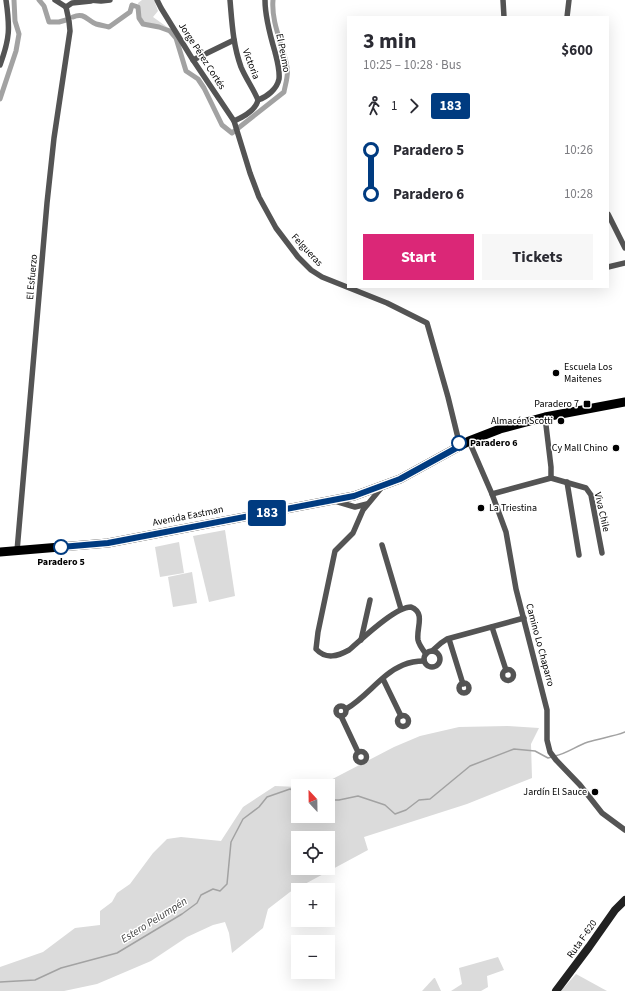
<!DOCTYPE html>
<meta charset="utf-8">
<style>
body{margin:0;font-family:"Source Sans 3",sans-serif;background:#f7f7f7;color:#2b2b33;height:100vh;display:flex;flex-direction:column;font-size:15px;white-space:nowrap}
*{box-sizing:border-box;margin:0}
p{font-size:13px;color:#7c7c81}
.icon{flex:none;width:22px;height:22px;fill:none;stroke:currentColor;stroke-width:2;stroke-linecap:round;stroke-linejoin:round}
.map{position:relative;flex:1;overflow:hidden}
.side{position:absolute;left:347px;top:16px;width:262px;height:272px;display:flex;flex-direction:column;background:#fff;border-radius:0px;box-shadow:0 4px 16px #0002}
.side>*{flex:none}
.badge{padding:0 8px;border-radius:3px;font-size:14px;line-height:26px}
.needle{width:26px;rotate:338deg}
.controls{position:absolute;left:291px;top:779px;display:grid;gap:8px}
.controls a{display:grid;place-items:center;width:44px;height:44px;border-radius:0px;background:#fff;box-shadow:0 4px 16px #0002;font-size:20px}
.map>.badge{position:absolute;translate:-50% -50%;box-shadow:0 0 0 2px #fff}
.legs{display:flex;align-items:center;gap:6px;height:44px;padding:0 16px;font-size:13px}
.legs p{margin-inline-start:auto}
.headline{display:flex;align-items:center;justify-content:space-between;height:68px;padding:0 16px}
h1{font-size:22px;font-weight:700;line-height:30px}
.action{display:flex;gap:8px;margin-top:auto;padding:8px 16px}
.action a{flex:1;height:46px;border-radius:0px;background:#db2777;color:#fff;font-size:16px;font-weight:700;line-height:46px;text-align:center}
.action a+a{background:#f7f7f7;color:#2b2b33}
ul{padding:0 16px;list-style:none}
li{display:flex;align-items:center;gap:14px;height:44px;font-size:15px}
li i{display:grid;place-items:center;width:6px;height:100%;margin:0 5px;background:currentColor}
li i::after{content:'';width:10px;height:10px;margin:-5px;border:3px solid;border-radius:50%;background:#fff}
li p{margin-inline-start:auto}
li:first-child i{background:linear-gradient(#0000 50%,currentColor 0)}
li:last-child i{background:linear-gradient(currentColor 50%,#0000 0)}
.map>svg:first-child{display:block}
.green{fill:#dbdbdb;fill-rule:evenodd}
.lines{fill:none;stroke-linecap:round;stroke-linejoin:round}
.stream{stroke:#a2a2a2;stroke-width:1.5}
.canal{stroke:#a2a2a2;stroke-width:5}
.street{stroke:#545454;stroke-width:5.5}
.secondary{stroke:#212121;stroke-width:8}
.primary{stroke:#000;stroke-width:9}
.line-1-casing{stroke:#fff;stroke-width:9}
.line-1{stroke:#003b80;stroke-width:6}
.poi-dot{fill:#000;stroke:#fff;stroke-width:1.5}
.stop-1-dot{fill:#fff;stroke:#003b80;stroke-width:2}
.labels{text-anchor:middle;dominant-baseline:central;stroke-width:3;stroke-linejoin:round;paint-order:stroke}
.street-label{font-size:10px;fill:#000;stroke:#fff}
.poi-label{font-size:10px;fill:#000;stroke:#fff;text-anchor:end}
.stop-label{font-size:10px;font-weight:bold;fill:#000;stroke:#fff;text-anchor:start}
.water-label{font-size:11px;font-style:italic;fill:#434343;stroke:#fff}
</style>
<div class="map">
<svg width="625" height="991" viewBox="0 0 625 991">
<rect width="100%" height="100%" fill="#fff"/>
<g class="green">
<path d="M 142,0 L 154,0 L 158,11 L 153,17 L 167,27 L 144,22 L 141,17 L 138,3 Z"/>
<path d="M 225,530 L 235,596 L 209,602 L 193,536 Z"/>
<path d="M 179,542 L 184,573 L 160,577 L 155,547 Z"/>
<path d="M 192,572 L 197,603 L 173,607 L 168,577 Z"/>
<path d="M 508,726 L 539,728 L 531,744 L 532,778 L 467,804 L 364,837 L 368,850 L 290,892 L 268,909 L 263,928 L 232,953 L 229,933 L 225,922 L 213,925 L 187,937 L 151,961 L 97,984 L 64,991 L 0,991 L 0,967 L 43,952 L 75,928 L 100,925 L 100,911 L 112,902 L 117,893 L 130,884 L 153,853 L 167,839 L 181,837 L 221,841 L 243,807 L 275,786 L 298,787 L 298,816 L 328,816 L 328,786 L 319,786 L 394,747 L 420,736 L 459,727 ZM 298,838 L 328,838 L 328,868 L 298,868 Z"/>
<path d="M 498,957 L 504,970 L 487,976 L 488,987 L 481,991 L 451,991 L 462,984 L 459,968 Z"/>
<path d="M 576,974 L 607,991 L 561,991 Z"/>
<path d="M 435,978 L 441,991 L 422,991 L 434,978 Z"/>
</g>
<g class="lines">
<g class="stream">
<path d="M 555,756 C 568,753 576,746 588,742 C 600,738 613,737 625,732"/>
<path d="M 328,800 L 339,800 L 358,796 L 385,805 L 395,814 L 406,810 L 419,800 L 430,799 L 470,766 L 514,749 L 535,751 L 548,758 L 552,757"/>
<path d="M 0,982 L 35,980 L 61,968 L 117,953 L 182,914 L 197,903 L 201,895 L 213,889 L 220,891 L 227,884 L 231,842 L 243,819 L 259,807 L 267,797 L 290,789 L 298,793"/>
</g>
<g class="canal">
<path d="M 39,0 L 44,6 L 49,22 L 59,22 L 66,20"/>
<path d="M 73,17 C 84,12 87,20 96,24 C 100,25 105,26 109,27 L 130,12 L 132,5 L 138,7 L 139,18 L 143,24 L 159,27 L 170,31 L 176,38 L 186,71 L 198,79 L 204,88 L 222,125 L 232,133 L 284,92 C 285,85 289,75 287,67 C 283,45 271,23 273,0"/>
<path d="M 0,99 L 16,51 L 19,34 L 15,21 L 14,0"/>
</g>
<g class="street">
<path d="M 55,0 L 66,7"/>
<path d="M 89,0 L 101,1 L 110,0"/>
<path d="M 157,0 L 161,8 L 193,60 L 234,121 L 250,173 L 259,197 L 276,228 L 298,257 L 311,270 L 322,277 L 387,303 L 427,323 L 448,397 L 460,446"/>
<path d="M 230,0 C 232,23 233,45 241,67 C 246,79 253,88 258,100 C 256,110 243,117 234,121"/>
<path d="M 503,0 L 504,17"/>
<path d="M 66,7 L 72,3 L 91,1"/>
<path d="M 567,17 L 569,0"/>
<path d="M 193,60 L 234,40"/>
<path d="M 0,65 C 10,38 10,28 6,0"/>
<path d="M 258,100 C 267,97 277,89 279,79 C 280,70 277,60 275,52 C 270,35 265,17 265,0"/>
<path d="M 608,214 L 625,248"/>
<path d="M 608,267 L 625,263"/>
<path d="M 545,417 L 551,467 L 551,478"/>
<path d="M 469,441 L 492,494 L 506,532 L 516,589 L 547,710 L 547,740 L 550,752 L 556,760 L 580,785 L 602,813 L 625,830"/>
<path d="M 567,482 L 579,555"/>
<path d="M 382,487 L 363,510 L 353,533 L 335,551 L 318,632 L 316,649 C 326,660 338,656 349,650 C 362,639 395,607 411,607 C 426,613 416,628 418,640 C 419,645 423,650 426,654"/>
<path d="M 492,494 L 551,478 L 586,488 L 591,495 L 602,553"/>
<path d="M 335,501 L 355,507 L 367,504"/>
<path d="M 382,545 L 401,609"/>
<path d="M 17,551 L 47,203 L 54,138 L 70,31 L 69,21 L 66,7"/>
<path d="M 492,627 L 506,670"/>
<path d="M 449,639 L 463,684"/>
<path d="M 361,640 L 370,600"/>
<path d="M 432,651 L 441,643 L 447,639 L 524,618"/>
<circle cx="432" cy="659" r="8"/>
<circle cx="508" cy="675" r="5.5"/>
<path d="M 383,679 L 401,716"/>
<circle cx="464" cy="688" r="5"/>
<circle cx="341" cy="711" r="5"/>
<path d="M 346,709 C 367,697 381,674 403,665 C 410,662 417,661 424,661"/>
<circle cx="403" cy="721" r="5.5"/>
<path d="M 341,716 L 358,752"/>
<circle cx="361" cy="757" r="5.5"/>
</g>
<path class="secondary" d="M 556,991 L 589,947 L 615,910 L 625,900"/>
<path class="primary" d="M 0,552 L 108,543 L 354,496 L 400,479 L 469,441 L 500,429 L 545,417 L 625,402"/>
</g>
<g class="lines">
<g class="line-1-casing">
<path id="line-1" d="M 61,547 L 108,543 L 354,496 L 400,479 L 460,446 L 459,443"/>
</g>
<use href="#line-1" class="line-1"/>
</g>
<g class="poi-dot">
<circle cx="556" cy="373" r="4"/>
<rect x="583" y="400" width="8" height="8" rx="2"/>
<circle cx="561" cy="421" r="4"/>
<circle cx="616" cy="448" r="4"/>
<circle cx="481" cy="508" r="4"/>
<circle cx="595" cy="792" r="4"/>
</g>
<g class="stop-1-dot">
<circle cx="459" cy="443" r="7"/>
<circle cx="61" cy="547" r="7"/>
</g>
<g class="labels">
<g class="street-label">
<text transform="translate(283 53) rotate(79)">El Peumo</text>
<text transform="translate(202 56) rotate(57)">Jorge Pérez Cortés</text>
<text transform="translate(251 64) rotate(69)">Victoria</text>
<text transform="translate(307 250) rotate(47)">Felgueras</text>
<text transform="translate(32 277) rotate(-85)">El Esfuerzo</text>
<text transform="translate(602 512) rotate(77)">Viva Chile</text>
<text transform="translate(188 516) rotate(-11)">Avenida Eastman</text>
<text transform="translate(540 645) rotate(75)">Camino Lo Chaparro</text>
<text transform="translate(582 939) rotate(-55)">Ruta F-620</text>
</g>
<g class="poi-label">
<text x="564" y="367" text-anchor="start">Escuela Los<tspan x="564" dy="12">Maitenes</tspan></text>
<text x="579" y="404">Paradero 7</text>
<text x="553" y="421">Almacén Scotti</text>
<text x="608" y="448">Cy Mall Chino</text>
<text x="489" y="508" text-anchor="start">La Triestina</text>
<text x="587" y="792">Jardín El Sauce</text>
</g>
<g class="stop-label">
<text x="470" y="443">Paradero 6</text>
<text x="61" y="562" text-anchor="middle">Paradero 5</text>
</g>
<g class="water-label">
<text transform="translate(154 920) rotate(-32)">Estero Pelumpén</text>
</g>
</g>
</svg>
<div class="controls">
<a><svg class="needle" viewBox="-14 -14 28 28"><path d="M0-13l5 13h-10z" fill="#e53935"/><path d="M0 13l5-13h-10z" fill="#7c7c81"/></svg></a>
<a><svg class="icon" aria-label="locate" viewBox="0 0 24 24"><circle cx="12" cy="12" r="6"/><path d="M12 2v4M12 18v4M2 12h4M18 12h4"/></svg></a>
<a>+</a>
<a>−</a>
</div>
<b class="badge" style="left:267px;top:513px;background:#003b80;color:#fff">183</b>
<section class="side">
<div class="headline"><div><h1>3 min</h1><p>10:25 – 10:28 · Bus</p></div><b>$600</b></div>
<div class="legs"><svg class="icon" aria-label="walk" viewBox="0 0 24 24"><circle cx="13" cy="4" r="2"/><path d="M13 8l-2 6 4 7M11 14l-3 7M7 12l3-4h3l4 4"/></svg>1<svg class="icon" aria-label="forward" viewBox="0 0 24 24"><path d="M9 5l7 7-7 7"/></svg><b class="badge" style="background:#003b80;color:#fff">183</b></div>
<ul>
<li><i style="color:#003b80"></i><b>Paradero 5</b><p>10:26</p></li>
<li><i style="color:#003b80"></i><b>Paradero 6</b><p>10:28</p></li>
</ul>
<div class="action"><a>Start</a><a>Tickets</a></div>
</section>
</div>
